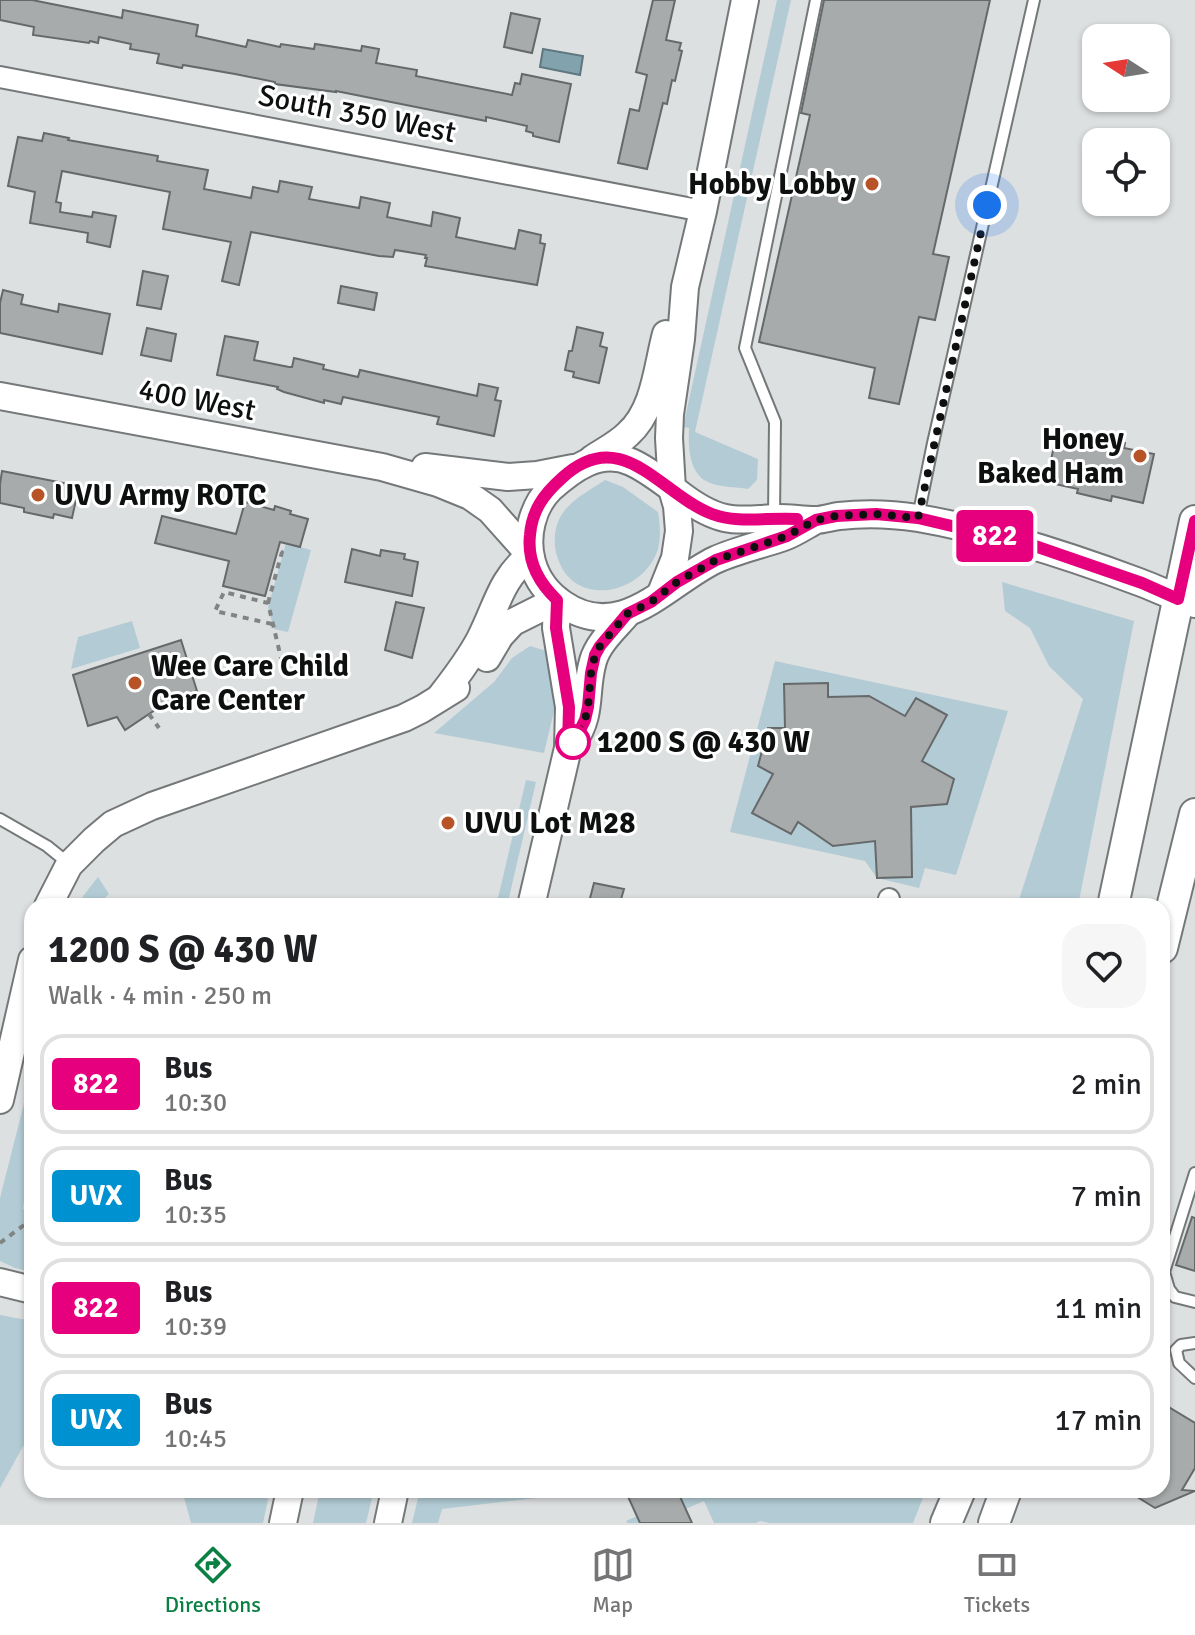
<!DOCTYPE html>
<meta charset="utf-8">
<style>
body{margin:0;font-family:Signika,sans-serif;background:#f6f6f6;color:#202124;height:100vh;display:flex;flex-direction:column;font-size:30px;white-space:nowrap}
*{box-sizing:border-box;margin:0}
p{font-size:26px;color:#757577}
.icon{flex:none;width:44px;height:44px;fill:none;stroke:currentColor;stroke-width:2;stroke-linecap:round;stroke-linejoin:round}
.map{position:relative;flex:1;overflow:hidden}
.side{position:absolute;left:24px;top:898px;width:1146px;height:600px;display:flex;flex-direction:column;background:#fff;border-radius:24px;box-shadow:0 2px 6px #0004}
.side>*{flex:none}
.badge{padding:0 16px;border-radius:6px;font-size:28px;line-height:52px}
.needle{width:52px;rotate:282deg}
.tools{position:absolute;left:1082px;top:24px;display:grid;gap:16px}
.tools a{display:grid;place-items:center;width:88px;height:88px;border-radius:16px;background:#fff;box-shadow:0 2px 6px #0004;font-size:40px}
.you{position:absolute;width:40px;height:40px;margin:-20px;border:6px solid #fff;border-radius:50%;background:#1a73e8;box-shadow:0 0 0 12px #1a73e833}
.map>.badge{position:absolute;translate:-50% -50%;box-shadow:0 0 0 4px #fff}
.round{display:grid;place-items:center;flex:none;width:84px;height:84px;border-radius:24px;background:#f6f6f6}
.summary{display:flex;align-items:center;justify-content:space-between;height:136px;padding:0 24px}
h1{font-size:38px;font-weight:700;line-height:60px}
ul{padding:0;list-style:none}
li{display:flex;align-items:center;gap:24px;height:100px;margin:0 16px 12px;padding:0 8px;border:4px solid #e0e0e0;border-radius:24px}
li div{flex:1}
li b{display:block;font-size:30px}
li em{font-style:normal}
li .badge{min-width:88px;font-weight:700;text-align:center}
.menu{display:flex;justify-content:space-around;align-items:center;height:112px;border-top:2px solid #e0e0e0;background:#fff;font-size:22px;color:#757577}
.menu a{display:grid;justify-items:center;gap:4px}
.menu .active{color:#0b8043}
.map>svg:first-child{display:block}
.green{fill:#b3cbd4}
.water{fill:#82a3ae;stroke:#5f777e;stroke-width:2}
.building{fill:#a7abac;stroke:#66696a;stroke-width:2}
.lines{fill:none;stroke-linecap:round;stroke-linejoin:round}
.lane-casing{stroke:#757879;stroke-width:14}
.street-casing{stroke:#757879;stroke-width:24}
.secondary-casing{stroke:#757879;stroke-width:30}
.primary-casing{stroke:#757879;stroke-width:34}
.path{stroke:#828484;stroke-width:4;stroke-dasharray:6 6;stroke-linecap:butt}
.lane{stroke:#fff;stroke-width:10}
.street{stroke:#fff;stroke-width:20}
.secondary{stroke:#fff;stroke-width:26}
.primary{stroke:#fff;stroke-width:30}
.line-casing{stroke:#fff;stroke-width:18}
.line{stroke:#e6007e;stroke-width:12}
.walk{stroke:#0e0f0f;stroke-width:8;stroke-dasharray:0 14.4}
.poi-dot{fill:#b85227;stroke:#fff;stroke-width:3}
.stop-dot{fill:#fff;stroke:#e6007e;stroke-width:4}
.labels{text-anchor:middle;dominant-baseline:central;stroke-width:6;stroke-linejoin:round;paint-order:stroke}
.street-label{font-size:30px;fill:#0e0f0f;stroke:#fff}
.poi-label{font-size:30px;font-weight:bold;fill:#0e0f0f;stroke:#fff;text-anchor:start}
.stop-label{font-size:30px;font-weight:bold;fill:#0e0f0f;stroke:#fff;text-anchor:start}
</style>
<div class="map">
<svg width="1195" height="1523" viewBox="0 0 1195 1523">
<rect width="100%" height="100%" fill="#dde0e1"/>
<g class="green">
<path d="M 777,0 L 791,0 L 695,432 L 758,459 L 757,480 L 748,489 C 735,487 719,487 708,482 C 689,474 688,446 689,428 L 683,427 Z"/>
<path d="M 605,480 L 623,487 L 658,512 C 660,524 661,537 658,549 C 643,596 572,609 557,556 C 553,542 554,527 562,514 C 572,499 590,490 605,480 Z"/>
<path d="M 286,543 L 311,550 L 288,632 L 274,629 L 268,607 Z"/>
<path d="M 1002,582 L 1134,621 L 1078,906 L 1017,906 L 1083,699 L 1049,666 L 1030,628 L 1005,611 Z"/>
<path d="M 132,621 L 140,648 L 71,669 L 78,637 Z"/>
<path d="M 530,646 L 553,653 L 562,678 L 544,753 L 434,733 L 494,682 L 512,658 Z"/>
<path d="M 775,661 L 1008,711 L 956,875 L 925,868 L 919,888 L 877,878 L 865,861 L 730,832 Z"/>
<path d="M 526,780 L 536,782 L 507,906 L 496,906 Z"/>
<path d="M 98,877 L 109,894 L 97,906 L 79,906 L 83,896 Z"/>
<path d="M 32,1072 L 32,1121 L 23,1209 L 32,1213 L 32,1272 L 15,1268 L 0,1261 L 0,1198 Z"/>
<path d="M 0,1315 L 32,1321 L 32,1430 L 0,1488 Z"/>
<path d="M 182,1490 L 270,1490 L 263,1523 L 191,1523 Z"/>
<path d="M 320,1490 L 374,1490 L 366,1523 L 313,1523 Z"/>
<path d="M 420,1490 L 578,1490 L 580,1493 L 442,1509 L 438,1523 L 412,1523 Z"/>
<path d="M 681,1490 L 926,1490 L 913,1523 L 769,1523 L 760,1521 L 756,1523 L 714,1523 L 704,1501 L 654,1523 L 627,1523 L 626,1521 L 683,1496 Z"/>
</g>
<path class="water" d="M 543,49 L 583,56 L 580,75 L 540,67 Z"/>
<g class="building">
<path d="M 0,0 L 32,0 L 122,18 L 123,10 L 198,25 L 196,36 L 246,47 L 248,40 L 280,47 L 281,44 L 314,49 L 315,44 L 361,51 L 362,46 L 379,49 L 376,63 L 417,70 L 416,76 L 512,95 L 515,83 L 520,84 L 522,74 L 571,84 L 559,142 L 533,136 L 533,133 L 526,131 L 527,126 L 486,117 L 486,121 L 336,91 L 336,92 L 275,84 L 275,82 L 235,74 L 183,65 L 182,68 L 157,63 L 159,54 L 130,49 L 131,44 L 99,37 L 98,43 L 90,41 L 89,43 L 33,35 L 34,27 L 0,20 Z"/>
<path d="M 653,0 L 675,0 L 666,40 L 681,43 L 679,50 L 682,51 L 675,81 L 672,80 L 667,104 L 663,103 L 647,169 L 618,163 L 630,109 L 639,111 L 647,75 L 636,72 Z"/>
<path d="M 824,0 L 990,0 L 933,254 L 949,257 L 935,320 L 919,317 L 899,404 L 869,398 L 875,368 L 759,342 L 810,115 L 801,113 Z"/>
<path d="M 511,13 L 540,19 L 532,53 L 504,47 Z"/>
<path d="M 44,133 L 69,138 L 68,140 L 158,156 L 157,161 L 208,170 L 204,189 L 251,198 L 253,187 L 278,192 L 280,181 L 312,187 L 309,199 L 359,208 L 361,197 L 390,203 L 387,217 L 431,226 L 433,212 L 460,218 L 456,237 L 515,249 L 519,230 L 541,235 L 540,243 L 545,244 L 537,285 L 425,266 L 427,258 L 425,258 L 426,255 L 395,250 L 393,257 L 379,256 L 251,232 L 239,285 L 222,281 L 231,242 L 163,229 L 170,192 L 62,171 L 56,202 L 61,203 L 60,212 L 92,217 L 93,212 L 116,216 L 110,247 L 87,242 L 88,233 L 30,223 L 35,192 L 8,186 L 18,137 L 42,141 Z"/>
<path d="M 143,271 L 168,276 L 161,309 L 137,305 Z"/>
<path d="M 341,286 L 377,293 L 374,310 L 338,303 Z"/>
<path d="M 3,290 L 23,295 L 21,304 L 58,312 L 59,304 L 110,314 L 102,354 L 0,333 L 0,303 Z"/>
<path d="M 577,327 L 603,333 L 600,346 L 607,348 L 599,383 L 573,377 L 574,372 L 565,370 L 569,351 L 572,351 Z"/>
<path d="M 147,328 L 176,334 L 171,361 L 141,355 Z"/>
<path d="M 225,336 L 258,342 L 254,360 L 289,367 L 292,367 L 294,358 L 324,365 L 323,369 L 358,377 L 360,370 L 477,396 L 479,384 L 498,388 L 495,400 L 501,401 L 494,436 L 437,424 L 439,417 L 343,397 L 341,404 L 324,400 L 324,403 L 284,392 L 277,389 L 278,387 L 217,375 Z"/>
<path d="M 1057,433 L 1088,440 L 1088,435 L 1125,443 L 1124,448 L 1154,454 L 1143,503 L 1112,496 L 1111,501 L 1077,493 L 1078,489 L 1046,482 Z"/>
<path d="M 2,471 L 79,486 L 72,518 L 54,514 L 53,518 L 24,512 L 24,508 L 0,503 L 0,484 Z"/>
<path d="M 245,502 L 274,510 L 275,506 L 291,511 L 290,514 L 308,519 L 300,547 L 280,542 L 265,596 L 223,586 L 229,561 L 155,543 L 162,516 L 236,534 Z"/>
<path d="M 352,549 L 380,556 L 381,550 L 405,554 L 404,559 L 418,562 L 412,596 L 345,582 Z"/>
<path d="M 396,602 L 424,608 L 412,658 L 385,650 Z"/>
<path d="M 181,640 L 197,691 L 170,700 L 125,730 L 117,717 L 88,726 L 73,675 Z"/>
<path d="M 828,683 L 828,697 L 869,696 L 905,716 L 916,698 L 947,715 L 922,761 L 954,779 L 947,804 L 911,807 L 912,877 L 877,878 L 875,841 L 833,846 L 798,822 L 791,834 L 752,813 L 773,774 L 758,766 L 768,728 L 785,728 L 784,684 Z"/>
<path d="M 594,883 L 624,889 L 619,906 L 588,906 Z"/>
<path d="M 1192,1217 L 1195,1218 L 1195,1271 L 1176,1265 Z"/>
<path d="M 1162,1403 L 1195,1423 L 1195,1468 L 1182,1490 L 1195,1491 L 1155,1508 L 1126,1490 L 1162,1490 Z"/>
<path d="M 625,1490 L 677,1490 L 692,1523 L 640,1523 Z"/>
</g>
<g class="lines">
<g class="lane-casing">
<g id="lane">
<path d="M 774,516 L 775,422 L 745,348 L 816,0"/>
<path d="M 918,517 L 933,443 L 1034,0"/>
<path d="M 0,819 L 47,846 L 68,863"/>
<path d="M 1195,1173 L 1164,1272 L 1169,1289 L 1175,1297 L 1195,1302"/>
<path d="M 1195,1343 L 1181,1345 L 1176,1350 L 1179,1363 L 1195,1378"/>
</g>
</g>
<g class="street-casing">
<g id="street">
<path d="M 0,77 L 703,211"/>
<path d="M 887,906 L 889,899"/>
</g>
</g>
<g class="secondary-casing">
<g id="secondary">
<path d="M 0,396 L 382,467 L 438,483 L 470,496 L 490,510 L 530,555 C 500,580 497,606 480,639 C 469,660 455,678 441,696"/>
<path d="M 592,459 C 604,451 618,444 628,434 C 655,410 657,367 666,334"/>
<path d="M 425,467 L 508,477 L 537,475 L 573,468"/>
<path d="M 816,520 C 805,526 795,533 784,537 C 761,545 737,550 715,560 C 667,583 621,644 563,604 C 548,594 537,580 532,562 C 525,537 532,507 550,489 C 572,469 600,448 631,462 C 647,469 663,482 677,492 C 691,503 707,514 725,518 C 742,522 761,518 779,518 C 791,518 803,520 815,520 C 823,520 831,517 839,516 C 865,513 892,514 918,518 C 993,531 1067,555 1139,582 C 1158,589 1175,598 1195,604"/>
<path d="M 661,593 L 675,558 L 679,531 L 677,506 L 672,489 L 669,438 L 670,414 L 681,339 L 685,287 L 703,211 L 745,0"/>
<path d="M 487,658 L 500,636 L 513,622 L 557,600"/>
<path d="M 573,742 C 593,713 584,692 593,661 C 598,643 615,628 627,614"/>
<path d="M 48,906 L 69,865 L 94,840 L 113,824 L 152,806 L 404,718 L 422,709 L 456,688"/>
<path d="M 531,906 L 568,748 L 569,707 L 556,628 L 557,600"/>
<path d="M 0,1100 L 32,960"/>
<path d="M 0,1282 L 32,1290"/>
<path d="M 283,1523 L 290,1490"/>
<path d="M 388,1523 L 395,1490"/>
</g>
</g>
<g class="primary-casing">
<g id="primary">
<path d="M 1113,906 L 1195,521"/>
<path d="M 1162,948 L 1195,814"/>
<path d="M 946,1523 L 960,1490"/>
<path d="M 994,1523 L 1006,1490"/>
</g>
</g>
<g class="path">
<path d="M 268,603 L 282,552 L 277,550"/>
<path d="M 272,624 L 215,611 L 224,592 L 268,603 L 285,675"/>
<path d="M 149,714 L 159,728"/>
<path d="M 0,1243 L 32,1219"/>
</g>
<use href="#lane" class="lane"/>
<use href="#street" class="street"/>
<use href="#secondary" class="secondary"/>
<use href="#primary" class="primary"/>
</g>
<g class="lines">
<g class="line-casing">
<path id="line" d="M 797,519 C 769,517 738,524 712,514 C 660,494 622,423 562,478 C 544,494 532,510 530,535 C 527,561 538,582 557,600 L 556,628 L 569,707 L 568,748 L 575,740 L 585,720 L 588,707 L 591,673 L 595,655 L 600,646 L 627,614 L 651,602 L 677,582 L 716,560 L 787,536 L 816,520 L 836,516 L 876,514 L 918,518 L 1032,545 L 1142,583 L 1178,599 L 1195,521"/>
</g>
<use href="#line" class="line"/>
<path class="walk" d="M 573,742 L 585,720 L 588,707 L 591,673 L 595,655 L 600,646 L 627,614 L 651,602 L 677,582 L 716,560 L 787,536 L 816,520 L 836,516 L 876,514 L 918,518 L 987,205"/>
</g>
<g class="poi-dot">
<circle cx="872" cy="184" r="8"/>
<circle cx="1140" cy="456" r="8"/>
<circle cx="38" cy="495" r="8"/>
<circle cx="135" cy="683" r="8"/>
<circle cx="448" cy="823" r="8"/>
</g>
<circle class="stop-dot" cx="573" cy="742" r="16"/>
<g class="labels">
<g class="street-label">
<text transform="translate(357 114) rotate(11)">South 350 West</text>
<text transform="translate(197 400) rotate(11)">400 West</text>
</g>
<g class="poi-label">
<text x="856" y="184" text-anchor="end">Hobby Lobby</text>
<text x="1124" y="439" text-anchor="end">Honey<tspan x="1124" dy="34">Baked Ham</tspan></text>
<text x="54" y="495">UVU Army ROTC</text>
<text x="151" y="666">Wee Care Child<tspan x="151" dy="34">Care Center</tspan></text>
<text x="464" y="823">UVU Lot M28</text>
</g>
<g class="stop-label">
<text x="597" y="742">1200 S @ 430 W</text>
</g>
</g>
</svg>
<div class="tools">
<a><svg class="needle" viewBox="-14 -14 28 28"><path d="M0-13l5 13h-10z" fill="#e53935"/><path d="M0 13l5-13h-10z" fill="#757577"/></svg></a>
<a><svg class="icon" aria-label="locate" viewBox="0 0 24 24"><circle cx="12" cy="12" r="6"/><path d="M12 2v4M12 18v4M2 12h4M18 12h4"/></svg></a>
</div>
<div class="you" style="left:987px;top:205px"></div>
<b class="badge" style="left:995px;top:536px;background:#e6007e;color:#fff">822</b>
<section class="side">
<div class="summary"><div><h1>1200 S @ 430 W</h1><p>Walk · 4 min · 250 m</p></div><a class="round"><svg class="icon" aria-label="heart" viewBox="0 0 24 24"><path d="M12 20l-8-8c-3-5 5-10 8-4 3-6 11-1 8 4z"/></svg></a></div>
<ul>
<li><span class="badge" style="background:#e6007e;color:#fff">822</span><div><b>Bus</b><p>10:30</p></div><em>2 min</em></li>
<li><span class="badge" style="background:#0091d0;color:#fff">UVX</span><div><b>Bus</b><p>10:35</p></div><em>7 min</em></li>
<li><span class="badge" style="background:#e6007e;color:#fff">822</span><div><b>Bus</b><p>10:39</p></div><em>11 min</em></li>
<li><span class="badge" style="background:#0091d0;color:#fff">UVX</span><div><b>Bus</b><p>10:45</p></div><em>17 min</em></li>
</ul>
</section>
</div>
<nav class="menu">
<a class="active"><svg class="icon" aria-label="directions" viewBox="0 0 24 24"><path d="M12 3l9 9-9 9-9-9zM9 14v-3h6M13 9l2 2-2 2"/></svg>Directions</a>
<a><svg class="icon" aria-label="map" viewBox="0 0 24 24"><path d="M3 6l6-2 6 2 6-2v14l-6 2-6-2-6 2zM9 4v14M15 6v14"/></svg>Map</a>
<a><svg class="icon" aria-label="tickets" viewBox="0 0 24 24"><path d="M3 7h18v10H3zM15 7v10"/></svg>Tickets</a>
</nav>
